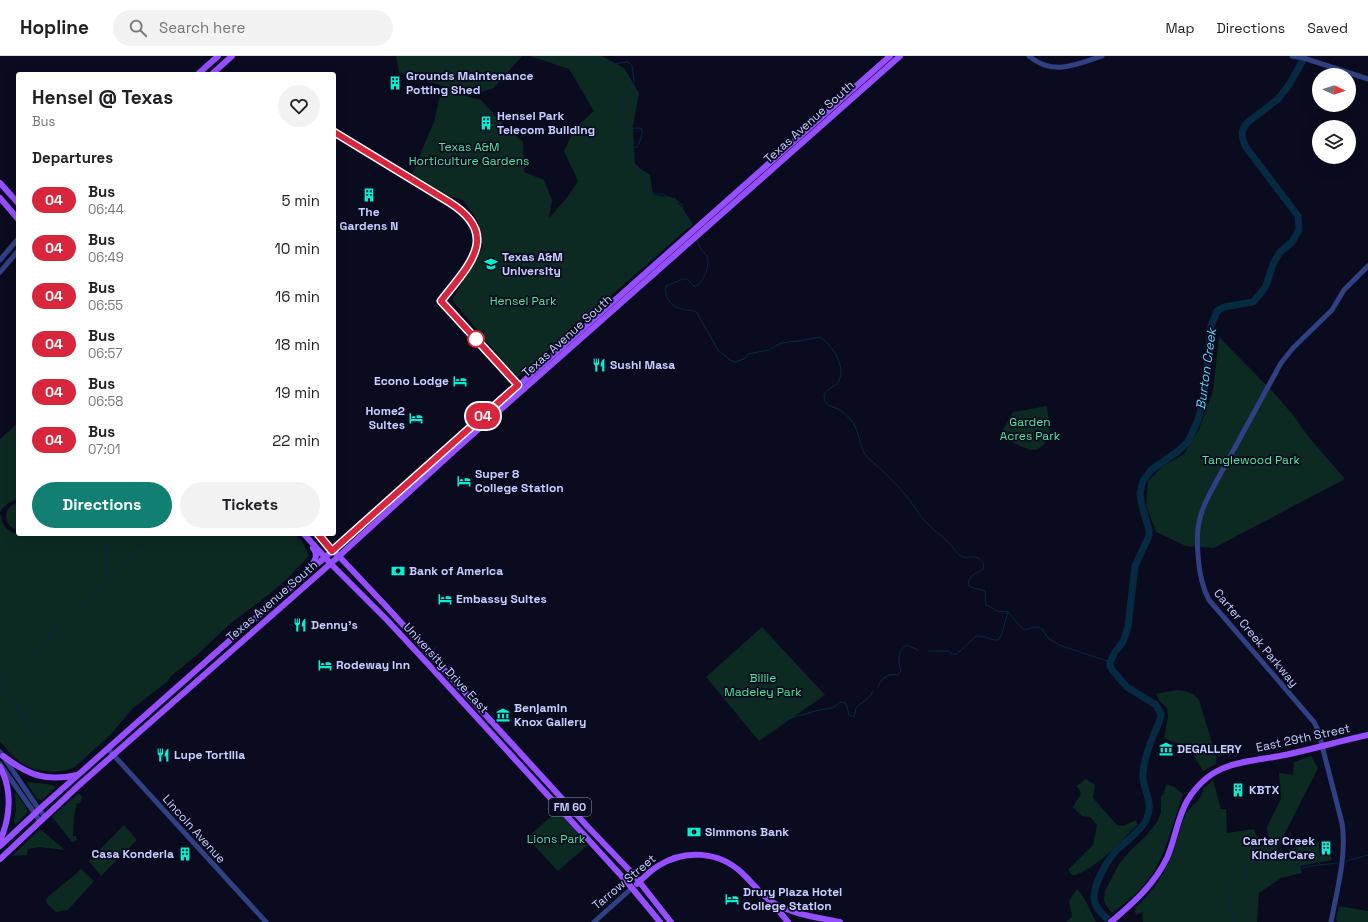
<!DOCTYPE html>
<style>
body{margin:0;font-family:"Space Grotesk",sans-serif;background:#f2f2f2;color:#202124;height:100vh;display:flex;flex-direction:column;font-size:15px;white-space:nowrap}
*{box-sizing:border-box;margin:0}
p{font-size:13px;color:#757577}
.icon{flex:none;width:22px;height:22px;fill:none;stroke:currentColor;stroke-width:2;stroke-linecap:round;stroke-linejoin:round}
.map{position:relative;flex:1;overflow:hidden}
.drawer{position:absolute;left:16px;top:16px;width:320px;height:464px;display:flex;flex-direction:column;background:#fff;border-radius:4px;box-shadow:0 4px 16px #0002}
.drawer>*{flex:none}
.badge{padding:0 8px;border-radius:13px;font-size:14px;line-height:26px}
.needle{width:26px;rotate:94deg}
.buttons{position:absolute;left:1312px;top:12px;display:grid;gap:8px}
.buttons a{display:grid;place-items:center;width:44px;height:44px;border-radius:50%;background:#fff;box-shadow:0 4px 16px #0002;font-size:20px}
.map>.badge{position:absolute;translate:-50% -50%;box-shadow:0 0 0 2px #fff}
h2{padding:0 16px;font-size:15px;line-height:36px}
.round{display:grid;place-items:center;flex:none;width:42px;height:42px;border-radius:21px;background:#f2f2f2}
.summary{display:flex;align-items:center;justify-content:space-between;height:68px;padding:0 16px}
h1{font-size:19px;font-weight:700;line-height:30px}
.primary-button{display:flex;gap:8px;margin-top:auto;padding:8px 16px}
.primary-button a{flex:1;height:46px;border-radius:24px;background:#127f73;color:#fff;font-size:16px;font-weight:700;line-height:46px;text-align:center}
.primary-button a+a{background:#f2f2f2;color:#202124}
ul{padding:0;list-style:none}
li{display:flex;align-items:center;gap:12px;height:48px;padding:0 16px}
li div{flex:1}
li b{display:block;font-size:15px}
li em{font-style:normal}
li .badge{min-width:44px;font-weight:700;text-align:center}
header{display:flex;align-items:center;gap:24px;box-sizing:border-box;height:56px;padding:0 20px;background:#fff;border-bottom:1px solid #e0e0e0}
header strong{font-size:19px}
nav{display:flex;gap:22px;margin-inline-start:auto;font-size:14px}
.search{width:280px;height:36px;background:#f2f2f2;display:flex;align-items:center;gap:10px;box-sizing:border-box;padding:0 14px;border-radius:22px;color:#757577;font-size:15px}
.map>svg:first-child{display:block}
.green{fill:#0c2922}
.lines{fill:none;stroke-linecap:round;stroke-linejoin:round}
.stream{stroke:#062a42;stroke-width:1}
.river{stroke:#062a42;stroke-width:7}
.minor{stroke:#304083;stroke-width:5}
.major{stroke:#954fff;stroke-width:6}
.line-casing{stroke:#fff;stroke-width:9}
.line{stroke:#d7263d;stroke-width:6}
.stop-dot{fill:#fff;stroke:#d7263d;stroke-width:2}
.labels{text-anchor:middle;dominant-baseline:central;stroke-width:3.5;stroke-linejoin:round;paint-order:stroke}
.shield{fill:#0a0b1f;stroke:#8f94bc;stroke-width:1}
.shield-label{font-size:11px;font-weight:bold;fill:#c8ceff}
.poi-label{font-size:12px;font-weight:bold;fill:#c8ceff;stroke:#0a0b1f;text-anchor:start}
.street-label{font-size:12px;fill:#c8ceff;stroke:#0a0b1f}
.park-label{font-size:12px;fill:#48ea9d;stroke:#0a0b1f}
.water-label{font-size:13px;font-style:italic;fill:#56d7ff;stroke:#0a0b1f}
</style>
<header>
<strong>Hopline</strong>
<div class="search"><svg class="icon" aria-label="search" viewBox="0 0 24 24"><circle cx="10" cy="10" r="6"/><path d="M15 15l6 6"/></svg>Search here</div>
<nav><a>Map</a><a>Directions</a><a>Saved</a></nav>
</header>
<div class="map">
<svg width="1368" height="866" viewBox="0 0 1368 866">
<rect width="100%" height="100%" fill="#0a0b1f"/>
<g class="green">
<path d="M 396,0 L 522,0 L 494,32 L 471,39 L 399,16 Z"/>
<path d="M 530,0 L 602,0 L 624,12 L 639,37 L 633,70 L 635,109 L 650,119 L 653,139 L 675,142 L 693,168 L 517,322 L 452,244 L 483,191 L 478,165 L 463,144 L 449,140 L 412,118 L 435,63 L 441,34 L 481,44 L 503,68 L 523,86 L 524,116 L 544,124 L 552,144 L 549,162 L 566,143 L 578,125 L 564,95 L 575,72 L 594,55 L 569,13 Z"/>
<path d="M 1219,281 L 1274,337 L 1293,359 L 1308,380 L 1345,423 L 1214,492 L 1186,490 L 1156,476 L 1146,449 L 1148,425 L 1163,410 L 1184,398 L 1199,373 L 1213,335 Z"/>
<path d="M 1047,350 C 1048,363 1054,383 1041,391 C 1037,394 1033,395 1029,393 C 1019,391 1009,384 1000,379 L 1013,356 Z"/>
<path d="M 18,367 L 18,443 L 8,447 L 0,455 L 0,383 Z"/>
<path d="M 18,447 L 18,474 C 2,471 2,450 18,447 Z"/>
<path d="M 0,459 L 1,459 C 2,470 8,476 18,478 L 294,478 L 302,485 L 309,500 L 286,524 L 267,540 L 230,568 L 196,600 L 172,619 L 167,626 L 133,652 L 111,678 L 75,711 C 54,720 29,716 13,700 C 8,696 5,690 0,686 Z"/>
<path d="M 762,571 L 825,639 L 759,685 L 706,621 Z"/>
<path d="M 1176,634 C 1187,635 1192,636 1199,644 L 1216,700 L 1216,708 L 1203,715 L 1190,693 L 1164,682 L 1168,661 L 1167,652 L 1160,646 L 1156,638 Z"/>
<path d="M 1311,700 L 1318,712 L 1277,793 L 1284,796 L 1293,792 L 1319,786 L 1319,797 L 1330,797 L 1332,804 L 1300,810 L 1302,817 L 1281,822 L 1259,837 L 1257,866 L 1143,866 L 1142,856 L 1137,859 L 1134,855 L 1136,854 L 1135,852 C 1154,835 1167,814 1175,790 C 1179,779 1181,765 1188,755 C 1194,746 1201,746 1203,733 L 1213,724 L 1221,753 L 1226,753 L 1227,777 L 1254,773 L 1260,789 L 1269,788 L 1267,771 L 1281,743 L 1279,717 L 1293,719 L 1294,706 Z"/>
<path d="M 1086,723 L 1095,729 L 1093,742 L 1117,769 L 1123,770 L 1136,764 L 1138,768 C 1119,787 1099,811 1073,820 L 1068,814 L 1093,789 L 1097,769 L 1090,761 L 1082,760 L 1073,751 L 1081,738 L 1077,730 Z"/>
<path d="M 29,726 C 36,727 51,728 56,731 L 42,744 L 37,743 L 27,727 Z"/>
<path d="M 1166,728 L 1174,731 L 1183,738 C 1175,761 1169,786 1158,808 C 1149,828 1130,844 1112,857 L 1105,848 L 1104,843 L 1105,835 L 1119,808 L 1130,795 L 1146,780 L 1157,766 L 1161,756 L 1161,741 L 1164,738 Z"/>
<path d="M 15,737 L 16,737 L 27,753 L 27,757 L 16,768 L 14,766 L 16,753 Z"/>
<path d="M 79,737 L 82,741 L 80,748 L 77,747 L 74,760 L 73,780 L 76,780 L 77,784 L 72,786 L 52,761 Z"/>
<path d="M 558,754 L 588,789 L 558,815 L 527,782 Z"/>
<path d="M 124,769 L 137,784 L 101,820 L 89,805 Z"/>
<path d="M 40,773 L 65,794 L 39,791 L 28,793 L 27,799 L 12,800 Z"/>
<path d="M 81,813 L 94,825 L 68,854 L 56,856 L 47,848 L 46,843 C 57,832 70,824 81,813 Z"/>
<path d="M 1077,833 C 1086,842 1090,855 1096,866 L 1066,866 L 1072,861 L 1069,844 Z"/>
<path d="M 1339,850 L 1368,855 L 1368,866 L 1338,866 L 1336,864 Z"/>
</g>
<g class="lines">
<g class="stream">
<path d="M 436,0 L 440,6 L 452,9 L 453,18 C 471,24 472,6 486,0"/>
<path d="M 569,0 L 591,5 L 611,8 L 628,6 L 632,10 L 634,25 L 630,34 L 621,38 C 621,42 622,45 622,49 C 621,57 619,65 620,73 C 628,75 635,70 642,73 C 643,79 640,85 637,91 L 629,92 L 627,97 L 630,103 L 644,117 L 646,123 L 646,133 L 649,136 L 652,138 L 662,138 L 678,145 L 682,149 L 684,157 L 691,171"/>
<path d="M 697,184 C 698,187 699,191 701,193 C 702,196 706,198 707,200 C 711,209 703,227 695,231 L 687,223 L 683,223 L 666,230 C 664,241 670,250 681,253 C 687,255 692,253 697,257 L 718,294 L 730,304 L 735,306 L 744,303 L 748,298 L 769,294 L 781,287 L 805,284 L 820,281 C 832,289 846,309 839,325 C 835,332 817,335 827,348 C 830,351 834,351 838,353 C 842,355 847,359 850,363 C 861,375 858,390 867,401 C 868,403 872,405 874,407 C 884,416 895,427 904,437 C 913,447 918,459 928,468 C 934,475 942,480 948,486 C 953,490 956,497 961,500 C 969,505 975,494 984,509 L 983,513 C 977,517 968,520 968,529 L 971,531 L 985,535 C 986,540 984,544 986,549 L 991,551 L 997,555 L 1008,556 L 1022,572 L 1025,574 L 1034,571 L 1039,571 L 1043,574 L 1048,582 L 1059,589 L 1110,606"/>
<path d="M 106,523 L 108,478"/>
<path d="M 929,595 L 948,595 L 952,598 L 957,598 L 976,580 L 981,580 L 994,584 L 998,584 L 1001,580 L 1008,556"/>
<path d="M 433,596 L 436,590"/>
<path d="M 0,625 L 43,588 L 48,583 L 50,576 L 53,575 L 106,525 L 158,478"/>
<path d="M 0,631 L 9,640 L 28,668 L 35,673 L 52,681"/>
<path d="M 878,631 C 881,622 888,617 898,619 L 901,615 C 898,605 897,594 907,589 L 918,594"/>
<path d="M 776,666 L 819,654 L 833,652 L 840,646 L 846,647 L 849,659 L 854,661 L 856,652 L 870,640 L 873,635"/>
<path d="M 1346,805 L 1368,799"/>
<path d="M 1233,866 L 1235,860 L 1230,855 L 1228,838 L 1244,824 L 1248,819 L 1246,812 C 1254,802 1265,802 1276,796 L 1298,813 L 1310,810 L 1337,807"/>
</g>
<path class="river" d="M 1110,866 C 1105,860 1097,854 1095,847 C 1090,833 1108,802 1118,793 C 1127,784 1140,776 1146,764 C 1154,748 1145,738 1143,723 C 1142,710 1149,690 1154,678 C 1157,671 1160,666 1161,658 L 1156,649 L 1127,631 L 1113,615 L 1110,610 L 1110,606 L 1115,596 L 1123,586 L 1128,571 L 1135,510 L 1149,480 L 1149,474 L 1142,450 L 1140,437 L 1143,425 L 1151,414 L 1177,396 L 1188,386 L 1198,364 L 1204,340 L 1211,270 L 1217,255 L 1224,251 L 1253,246 L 1260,238 L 1266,230 L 1273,208 L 1280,196 L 1292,186 L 1299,174 L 1298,160 L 1245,90 C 1242,81 1240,75 1247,67 L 1278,43 L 1289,29 L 1302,6"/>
<g class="minor">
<path d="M 1029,0 C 1053,20 1075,9 1102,0"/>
<path d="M 1292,0 L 1304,2 L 1368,23"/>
<path d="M 0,204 L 18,183"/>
<path d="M 0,216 L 18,195"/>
<path d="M 108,693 L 266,866"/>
<path d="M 0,696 L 36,749 L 45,761"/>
<path d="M 0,708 L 40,765"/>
<path d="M 594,866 L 632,832"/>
<path d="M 1331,866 C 1337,834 1347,799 1342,767 L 1318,674 L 1314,666 L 1307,658 L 1209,544 C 1201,529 1199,515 1198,499 C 1196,474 1198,461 1209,439 L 1281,307 L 1293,292 L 1332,254 L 1344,234 L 1368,210"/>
</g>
<g class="major">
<path d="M 198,18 L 218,0"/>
<path d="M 212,18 L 232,0"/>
<path d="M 0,127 L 18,147"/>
<path d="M 0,142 L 18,163"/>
<path d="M 304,478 L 331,508 L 387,564 L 427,607 L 627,826 L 660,866"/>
<path d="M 318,478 L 385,549 L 588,771 L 634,819 L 671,866"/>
<path d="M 311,510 C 316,503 318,499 313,492"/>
<path d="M 3,700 C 28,719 46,726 77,719"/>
<path d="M 0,711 C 13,734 10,762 0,785"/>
<path d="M 0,790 L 43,750 L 220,593 L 338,490 L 890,0"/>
<path d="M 0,803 L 78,730 L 338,501 L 455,394 L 900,0"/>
<path d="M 637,828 C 643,822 650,815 658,810 C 684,793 719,795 742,817 C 751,825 762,840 772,846 C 794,859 816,861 840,866"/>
<path d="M 773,848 L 788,866"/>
<path d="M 1111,866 C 1133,847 1154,829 1167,802 C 1175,784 1177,763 1187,745 C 1212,704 1244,707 1285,699 C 1313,693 1340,685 1368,679"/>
</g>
</g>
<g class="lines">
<g class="line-casing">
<path id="line" d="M 318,478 L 332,495 L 518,329 L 441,245 C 469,209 502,179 449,146 L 334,76"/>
</g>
<use href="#line" class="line"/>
</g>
<defs>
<g id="building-bare" transform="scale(1.08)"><path d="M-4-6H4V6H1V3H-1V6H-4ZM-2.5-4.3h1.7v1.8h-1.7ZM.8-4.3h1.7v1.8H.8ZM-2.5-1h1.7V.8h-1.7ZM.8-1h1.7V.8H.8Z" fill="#00f3d4" stroke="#0a0b1f" stroke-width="2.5" paint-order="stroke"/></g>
<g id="university-bare" transform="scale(1.08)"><path d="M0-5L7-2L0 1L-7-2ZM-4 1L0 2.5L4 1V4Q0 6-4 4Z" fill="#00f3d4" stroke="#0a0b1f" stroke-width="2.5" paint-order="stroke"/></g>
<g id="restaurant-bare" transform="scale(1.08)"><path d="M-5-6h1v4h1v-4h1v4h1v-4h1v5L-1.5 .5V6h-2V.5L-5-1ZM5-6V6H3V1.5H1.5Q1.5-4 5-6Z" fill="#00f3d4" stroke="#0a0b1f" stroke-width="2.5" paint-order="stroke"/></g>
<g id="hotel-bare" transform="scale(1.08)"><path d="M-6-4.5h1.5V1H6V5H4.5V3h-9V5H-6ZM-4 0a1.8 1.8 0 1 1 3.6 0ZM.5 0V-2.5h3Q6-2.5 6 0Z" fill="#00f3d4" stroke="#0a0b1f" stroke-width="2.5" paint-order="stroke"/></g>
<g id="bank-bare" transform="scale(1.08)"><path d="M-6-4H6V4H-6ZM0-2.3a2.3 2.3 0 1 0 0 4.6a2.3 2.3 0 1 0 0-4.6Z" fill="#00f3d4" stroke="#0a0b1f" stroke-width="2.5" paint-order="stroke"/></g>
<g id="museum-bare" transform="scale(1.08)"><path d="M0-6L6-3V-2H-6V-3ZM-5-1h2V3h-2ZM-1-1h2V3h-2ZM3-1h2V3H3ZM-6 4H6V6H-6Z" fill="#00f3d4" stroke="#0a0b1f" stroke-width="2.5" paint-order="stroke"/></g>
</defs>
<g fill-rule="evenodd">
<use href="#building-bare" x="395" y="27"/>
<use href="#building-bare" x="486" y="67"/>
<use href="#building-bare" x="369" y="139"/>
<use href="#university-bare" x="491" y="208"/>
<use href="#restaurant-bare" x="599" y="309"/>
<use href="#hotel-bare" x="460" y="325"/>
<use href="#hotel-bare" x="416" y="362"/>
<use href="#hotel-bare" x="464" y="425"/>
<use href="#bank-bare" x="398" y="515"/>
<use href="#hotel-bare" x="445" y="543"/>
<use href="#restaurant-bare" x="300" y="569"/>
<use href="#hotel-bare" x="325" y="609"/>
<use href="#museum-bare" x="503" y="659"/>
<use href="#museum-bare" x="1166" y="693"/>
<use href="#restaurant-bare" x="163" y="699"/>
<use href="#building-bare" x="1238" y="734"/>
<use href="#bank-bare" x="694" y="776"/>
<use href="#building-bare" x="1326" y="792"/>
<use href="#building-bare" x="185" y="798"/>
<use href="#hotel-bare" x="732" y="843"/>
</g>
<circle class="stop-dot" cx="476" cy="283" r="8"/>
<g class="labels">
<rect class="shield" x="549" y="742" width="42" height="18" rx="3"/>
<g class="shield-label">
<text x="570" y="751">FM 60</text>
</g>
<g class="poi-label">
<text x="406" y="20">Grounds Maintenance<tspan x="406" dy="14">Potting Shed</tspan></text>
<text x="497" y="60">Hensel Park<tspan x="497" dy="14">Telecom Building</tspan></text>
<text x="369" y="156" text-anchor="middle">The<tspan x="369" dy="14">Gardens N</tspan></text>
<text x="502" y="201">Texas A&amp;M<tspan x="502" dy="14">University</tspan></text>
<text x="610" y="309">Sushi Masa</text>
<text x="449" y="325" text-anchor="end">Econo Lodge</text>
<text x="405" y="355" text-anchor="end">Home2<tspan x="405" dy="14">Suites</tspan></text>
<text x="475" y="418">Super 8<tspan x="475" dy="14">College Station</tspan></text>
<text x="409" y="515">Bank of America</text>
<text x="456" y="543">Embassy Suites</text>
<text x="311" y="569">Denny's</text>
<text x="336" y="609">Rodeway Inn</text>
<text x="514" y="652">Benjamin<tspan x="514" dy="14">Knox Gallery</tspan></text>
<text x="1177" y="693">DEGALLERY</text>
<text x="174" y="699">Lupe Tortilla</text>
<text x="1249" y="734">KBTX</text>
<text x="705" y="776">Simmons Bank</text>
<text x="1315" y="785" text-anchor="end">Carter Creek<tspan x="1315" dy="14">KinderCare</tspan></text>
<text x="174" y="798" text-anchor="end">Casa Konderla</text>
<text x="743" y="836">Drury Plaza Hotel<tspan x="743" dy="14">College Station</tspan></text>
</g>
<g class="street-label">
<text transform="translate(809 66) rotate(-42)">Texas Avenue South</text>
<text transform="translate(567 280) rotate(-42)">Texas Avenue South</text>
<text transform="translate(272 545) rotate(-41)">Texas Avenue South</text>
<text transform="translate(1256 582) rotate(50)">Carter Creek Parkway</text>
<text transform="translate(446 612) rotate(47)">University Drive East</text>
<text transform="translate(1303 682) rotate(-12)">East 29th Street</text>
<text transform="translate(194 773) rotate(48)">Lincoln Avenue</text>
<text transform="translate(624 826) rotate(-40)">Tarrow Street</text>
</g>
<g class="park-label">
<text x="469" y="91">Texas A&amp;M<tspan x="469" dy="14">Horticulture Gardens</tspan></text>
<text x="523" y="245">Hensel Park</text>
<text x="1030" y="366">Garden<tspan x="1030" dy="14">Acres Park</tspan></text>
<text x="1251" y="404">Tanglewood Park</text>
<text x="763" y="622">Billie<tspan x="763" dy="14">Madeley Park</tspan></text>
<text x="556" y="783">Lions Park</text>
</g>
<g class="water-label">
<text transform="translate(1206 313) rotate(-82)">Burton Creek</text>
</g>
</g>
</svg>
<div class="buttons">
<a><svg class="needle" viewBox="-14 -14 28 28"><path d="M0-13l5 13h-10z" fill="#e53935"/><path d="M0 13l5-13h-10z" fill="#757577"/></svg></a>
<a><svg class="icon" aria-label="layers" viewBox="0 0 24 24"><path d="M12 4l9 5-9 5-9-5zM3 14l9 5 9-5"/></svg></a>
</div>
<b class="badge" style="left:483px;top:360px;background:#d7263d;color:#fff">04</b>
<section class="drawer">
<div class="summary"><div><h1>Hensel @ Texas</h1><p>Bus</p></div><a class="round"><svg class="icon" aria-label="heart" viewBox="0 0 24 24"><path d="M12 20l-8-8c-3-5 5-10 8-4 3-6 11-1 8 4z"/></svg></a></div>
<h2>Departures</h2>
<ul>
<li><span class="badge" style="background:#d7263d;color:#fff">04</span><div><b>Bus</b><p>06:44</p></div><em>5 min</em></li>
<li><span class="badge" style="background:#d7263d;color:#fff">04</span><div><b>Bus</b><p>06:49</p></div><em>10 min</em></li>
<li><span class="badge" style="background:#d7263d;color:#fff">04</span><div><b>Bus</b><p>06:55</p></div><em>16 min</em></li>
<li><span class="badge" style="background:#d7263d;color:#fff">04</span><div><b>Bus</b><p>06:57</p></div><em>18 min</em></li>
<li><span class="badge" style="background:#d7263d;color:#fff">04</span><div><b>Bus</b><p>06:58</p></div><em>19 min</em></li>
<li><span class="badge" style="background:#d7263d;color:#fff">04</span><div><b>Bus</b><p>07:01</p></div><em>22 min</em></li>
</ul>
<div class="primary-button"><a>Directions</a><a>Tickets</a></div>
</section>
</div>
